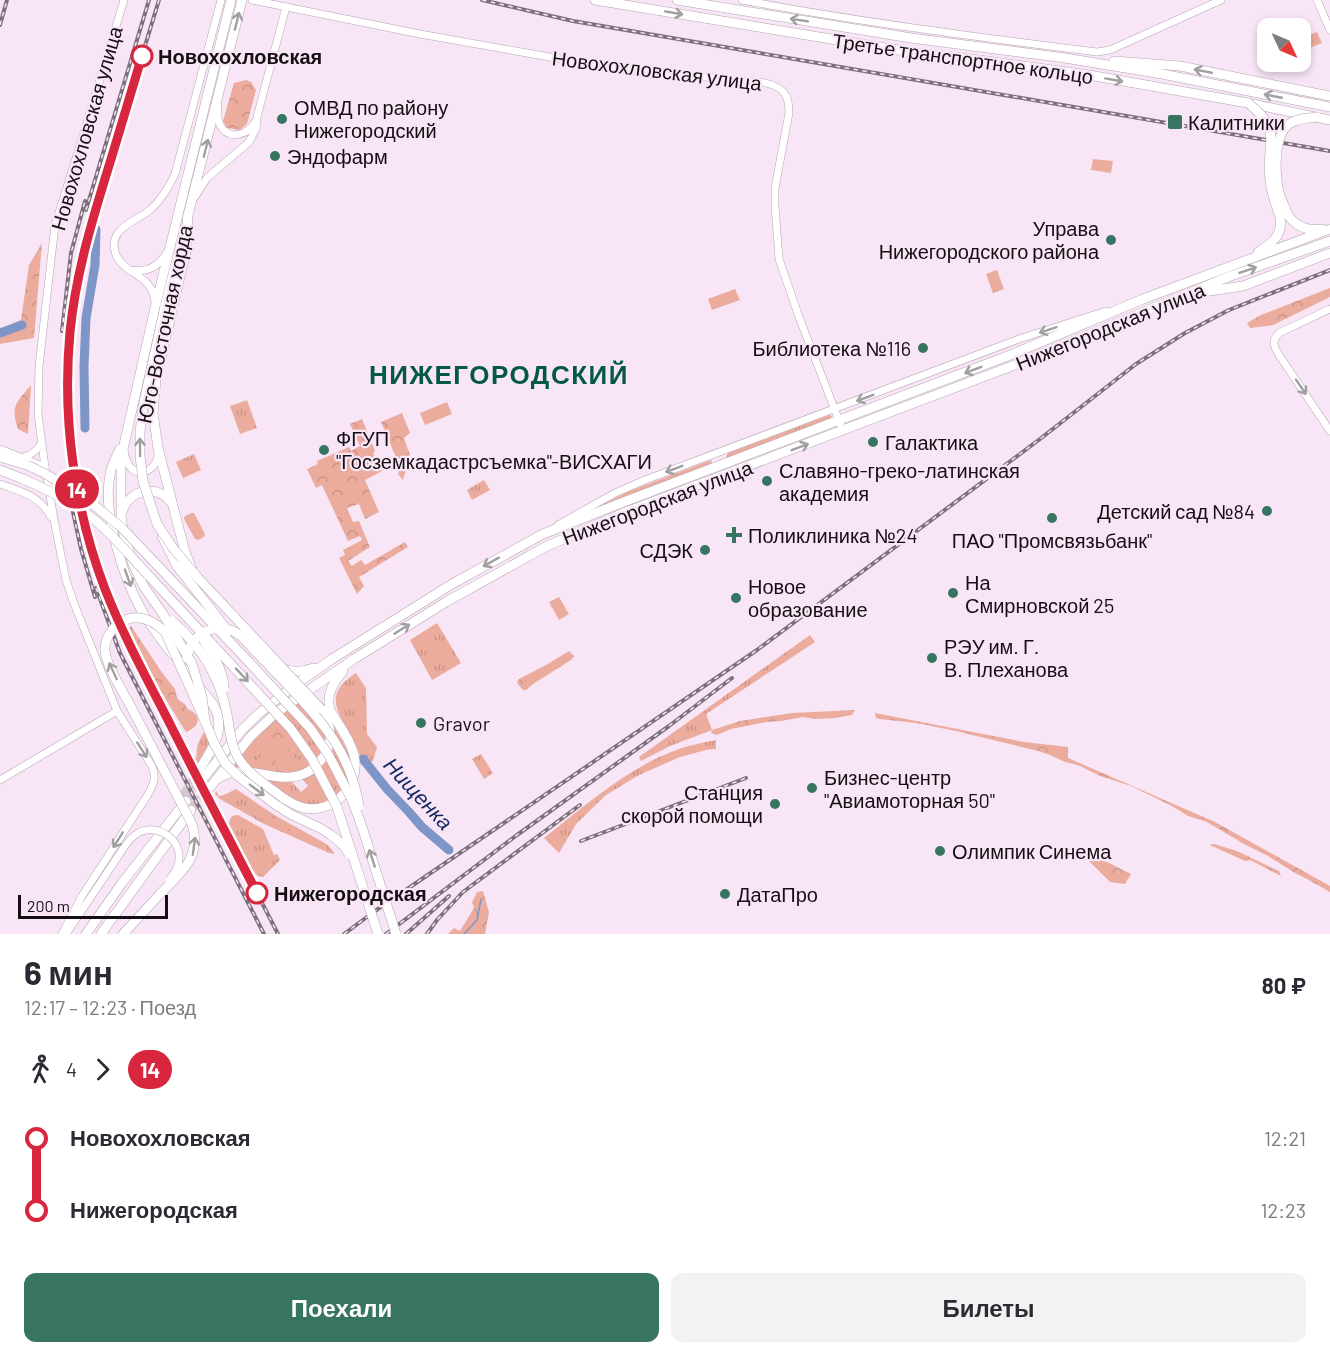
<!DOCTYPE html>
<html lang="ru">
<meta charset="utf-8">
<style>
body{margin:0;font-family:Barlow,sans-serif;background:#f2f2f3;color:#2b2b33;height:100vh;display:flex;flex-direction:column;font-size:22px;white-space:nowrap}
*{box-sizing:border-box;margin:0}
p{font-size:20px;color:#7c7c81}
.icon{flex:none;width:33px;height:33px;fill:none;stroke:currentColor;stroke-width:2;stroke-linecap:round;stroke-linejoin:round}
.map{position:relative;height:934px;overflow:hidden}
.panel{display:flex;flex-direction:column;background:#fff;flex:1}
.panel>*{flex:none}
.badge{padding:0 12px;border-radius:20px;font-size:21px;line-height:39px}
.needle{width:39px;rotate:134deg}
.controls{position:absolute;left:1257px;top:18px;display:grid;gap:12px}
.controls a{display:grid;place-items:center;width:54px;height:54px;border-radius:12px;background:#fff;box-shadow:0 3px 9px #0003;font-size:30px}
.scale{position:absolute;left:18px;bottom:15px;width:150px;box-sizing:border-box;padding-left:6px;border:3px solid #150f14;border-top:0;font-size:16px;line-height:21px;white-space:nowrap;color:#150f14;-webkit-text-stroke:4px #f8e6f6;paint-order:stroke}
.map>.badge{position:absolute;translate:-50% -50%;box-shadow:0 0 0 3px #fff}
.legs{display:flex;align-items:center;gap:9px;height:66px;padding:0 24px;font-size:20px}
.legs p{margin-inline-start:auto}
.summary{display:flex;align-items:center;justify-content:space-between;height:102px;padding:0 24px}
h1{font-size:33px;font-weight:700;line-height:45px}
.button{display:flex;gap:12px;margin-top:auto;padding:12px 24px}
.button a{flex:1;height:69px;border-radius:12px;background:#377562;color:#fff;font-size:24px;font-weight:700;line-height:69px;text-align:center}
.button a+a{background:#f2f2f3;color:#2b2b33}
ul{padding:0 24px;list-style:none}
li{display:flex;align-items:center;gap:21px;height:72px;font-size:22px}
li i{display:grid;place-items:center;width:9px;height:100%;margin:0 8px;background:currentColor}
li i::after{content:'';width:15px;height:15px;margin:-8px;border:4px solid;border-radius:50%;background:#fff}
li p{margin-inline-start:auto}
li:first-child i{background:linear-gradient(#0000 50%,currentColor 0)}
li:last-child i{background:linear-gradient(currentColor 50%,#0000 0)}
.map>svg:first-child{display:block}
.grass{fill:url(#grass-tufts)}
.forest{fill:url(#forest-crowns)}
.pitch{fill:#ecac9d}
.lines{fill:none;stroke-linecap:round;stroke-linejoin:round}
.stream{stroke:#7e95c8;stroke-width:1.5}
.river{stroke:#7e95c8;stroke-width:9}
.major-tunnel{stroke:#d6c6d4;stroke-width:9;stroke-dasharray:9 4.5;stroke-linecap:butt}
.minor-casing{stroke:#b5a3b3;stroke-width:8}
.major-casing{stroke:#b5a3b3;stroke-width:10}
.minor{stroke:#fff;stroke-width:7}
.major{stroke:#fff;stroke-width:9}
.rail-casing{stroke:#7c717b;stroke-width:4}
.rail{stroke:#f8e6f6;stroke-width:1.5;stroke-dasharray:4.5;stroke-linecap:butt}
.minor-bridge-casing{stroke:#b5a3b3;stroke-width:8;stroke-linecap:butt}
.major-bridge-casing{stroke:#b5a3b3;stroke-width:10;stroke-linecap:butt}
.minor-bridge{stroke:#fff;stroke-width:7}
.major-bridge{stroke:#fff;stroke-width:9}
.oneway{stroke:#a19fa1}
.line-1-casing{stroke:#fff;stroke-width:14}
.line-1{stroke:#d7263d;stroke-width:9}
.stop-1-dot{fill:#fff;stroke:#d7263d;stroke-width:3}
.poi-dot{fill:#377562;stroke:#f8e6f6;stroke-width:2}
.labels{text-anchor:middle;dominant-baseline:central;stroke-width:4.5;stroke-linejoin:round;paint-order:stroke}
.stop-label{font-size:20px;font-weight:bold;fill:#150f14;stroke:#f8e6f6;text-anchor:start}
.street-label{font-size:20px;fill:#150f14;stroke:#f8e6f6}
.poi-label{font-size:20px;fill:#150f14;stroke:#f8e6f6;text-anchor:start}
.water-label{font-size:21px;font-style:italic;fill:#152966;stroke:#f8e6f6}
.district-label{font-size:26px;font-weight:bold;letter-spacing:1.5px;fill:#045945;stroke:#f8e6f6}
</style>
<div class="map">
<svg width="1330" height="934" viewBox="0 0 1330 934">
<defs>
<pattern id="grass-tufts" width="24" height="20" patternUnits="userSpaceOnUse" patternTransform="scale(1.5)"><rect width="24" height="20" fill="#ecac9d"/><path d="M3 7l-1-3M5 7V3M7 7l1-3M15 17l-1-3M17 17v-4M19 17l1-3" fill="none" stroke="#ca9386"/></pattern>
<pattern id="forest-crowns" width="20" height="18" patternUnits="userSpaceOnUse" patternTransform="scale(1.5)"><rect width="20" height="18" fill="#ecac9d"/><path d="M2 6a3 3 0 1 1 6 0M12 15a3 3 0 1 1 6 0" fill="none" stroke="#ca9386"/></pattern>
</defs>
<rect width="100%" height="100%" fill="#f8e6f6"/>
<g class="grass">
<path d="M 997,270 L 1004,289 L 993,293 L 986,274 Z"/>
<path d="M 735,289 L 740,300 L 712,310 L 708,299 Z"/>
<path d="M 247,400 L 257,428 L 240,434 L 230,406 Z"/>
<path d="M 829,415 L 832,416 L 830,419 L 726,458 L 728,453 Z"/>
<path d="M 194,454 L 201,470 L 183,478 L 176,462 Z"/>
<path d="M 711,460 L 712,463 L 600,506 L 627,492 Z"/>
<path d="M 484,480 L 490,490 L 472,500 L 467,490 Z"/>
<path d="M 559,597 L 569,614 L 559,620 L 549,602 Z"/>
<path d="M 437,623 L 461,663 L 432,680 L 410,640 Z"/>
<path d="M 810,635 L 815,642 L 706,714 L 712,730 L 670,746 L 641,761 L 639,757 Z"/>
<path d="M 356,673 L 366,688 L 367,734 L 377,747 L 373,761 L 362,766 C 358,727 309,702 356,673 Z"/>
<path d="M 305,698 L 327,735 L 323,751 L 312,765 L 296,774 L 230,770 L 248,746 L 275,719 Z"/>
<path d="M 333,725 C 339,736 350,750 350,763 C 351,789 326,811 300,802 C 287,797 276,786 265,778 L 291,781 L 301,792 L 308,786 L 302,779 L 316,770 Z"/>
<path d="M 205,730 L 211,741 L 195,768 L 192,763 C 198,757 196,756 197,749 C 197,743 202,736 205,730 Z"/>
<path d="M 716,740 L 716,749 L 706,750 L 680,757 L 639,775 L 606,795 L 576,824 L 559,853 L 544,838 C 582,808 625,770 671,752 C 685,746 701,743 716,740 Z"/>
<path d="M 481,754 L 493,773 L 484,779 L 472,759 Z"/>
<path d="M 236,789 L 276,816 L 323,842 L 329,846 L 335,854 L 329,853 L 262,823 L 220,799 L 215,794 L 216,791 L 219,796 C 223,796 232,791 236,789 Z"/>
<path d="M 238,815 L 263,829 L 274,855 L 277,854 L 280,860 L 263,877 L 258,876 L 253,871 L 229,825 C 229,819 231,815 238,815 Z"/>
</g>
<g class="forest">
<path d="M 246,80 L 251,82 L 256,90 L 247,124 L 240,130 L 227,128 L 223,121 L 234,83 Z"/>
<path d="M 42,243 L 34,338 L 0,344 L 0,329 L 21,320 L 29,265 Z"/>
<path d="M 1330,288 L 1330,297 L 1273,325 L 1250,328 L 1247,323 L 1261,315 Z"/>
<path d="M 31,385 L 28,434 L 18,429 C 10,406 17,402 31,385 Z"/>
<path d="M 402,413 L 410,433 L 404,438 L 410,455 L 403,480 L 398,474 L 400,467 L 381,422 Z"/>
<path d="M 362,419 L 375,451 L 373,453 L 382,471 L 365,480 L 379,512 L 365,519 L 359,504 L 347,508 L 353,522 L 359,521 L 370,547 L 348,561 L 352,566 L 361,560 L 365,565 L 405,542 L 408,547 L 359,577 L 364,586 L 357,594 L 339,558 L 345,555 L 343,550 L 362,540 L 360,536 L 348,541 L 322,485 L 316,488 L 307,469 L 318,464 L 317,461 L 349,447 L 351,451 L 360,446 L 350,424 Z"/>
<path d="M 131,626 L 163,674 L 175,689 L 177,698 C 177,699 184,704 185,704 C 186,705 186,707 187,708 C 189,710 190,710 192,711 C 203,719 197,728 186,732 L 156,684 L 127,629 Z"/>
<path d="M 569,651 L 574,656 L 571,660 L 533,684 L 526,690 L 523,690 L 517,683 L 519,679 L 546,665 Z"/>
<path d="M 855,710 L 852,715 L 835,718 L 815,719 L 803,717 L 781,721 L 767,722 L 731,729 L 717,735 L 711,733 L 712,730 L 740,721 L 792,713 Z"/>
<path d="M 875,713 L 1024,742 L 1068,747 L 1068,758 L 1215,822 L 1330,886 L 1330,892 L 1307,879 L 1295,873 L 1268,856 L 1244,844 L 1207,822 L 1188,816 L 1172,806 L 1131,786 L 1100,776 L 1078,765 L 1065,762 L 1050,755 L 1038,751 L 956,731 L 916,723 L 880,719 L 876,718 Z"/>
<path d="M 276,727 C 285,734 288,744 290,756 L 299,760 L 299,765 L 291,769 L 284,769 C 283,764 288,758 281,756 L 276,757 L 275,766 L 270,769 L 260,764 L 256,761 L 259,758 L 269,755 C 273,746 271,736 276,727 Z"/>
<path d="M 262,808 L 288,824 L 290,831 L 285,831 L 273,823 L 259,818 L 256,814 L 256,811 Z"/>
<path d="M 1214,844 L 1237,851 L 1279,871 L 1281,876 L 1250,860 L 1245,861 L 1210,845 Z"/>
<path d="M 1093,855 L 1131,874 L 1125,884 L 1110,882 L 1088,860 Z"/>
<path d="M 483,891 L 489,912 L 485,934 L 448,934 L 454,928 L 460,931 L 474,908 L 472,902 L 477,892 Z"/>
</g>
<g class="pitch">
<path d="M 1317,32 L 1322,43 L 1302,51 L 1301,46 L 1301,38 Z"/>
<path d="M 1093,159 L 1113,161 L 1111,173 L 1091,170 Z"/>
<path d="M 447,402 L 452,414 L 425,425 L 420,413 Z"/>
<path d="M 192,513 L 194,513 L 205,534 L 204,537 L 198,540 L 195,539 L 184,519 L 185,516 Z"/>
</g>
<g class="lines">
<path class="stream" d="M 464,934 L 477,920 L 481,899"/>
<g class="river">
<path d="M 0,333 L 22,325"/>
<path d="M 85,428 L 84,366 L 86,318 L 95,265 L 96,229"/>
<path d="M 363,759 L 387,789 L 409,812 L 422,827 L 449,850"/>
</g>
<g class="major-tunnel">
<path d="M 183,796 L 198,772"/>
<path d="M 186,801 L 202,780"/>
<path d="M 191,810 L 207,791"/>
</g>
<g class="minor-casing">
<g id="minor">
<path d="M 252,0 L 420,34 L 595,65 L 663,73 L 766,83 C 784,88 789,94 789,113 L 775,188 L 775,206 L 779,259 L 799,317 L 843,431"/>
<path d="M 742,0 C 859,22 978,37 1097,52 L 1110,50 L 1221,0"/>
<path d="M 1317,0 L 1330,30"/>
<path d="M 218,106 C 218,112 217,119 220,125 C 229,141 248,135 255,122"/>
<path d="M 195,197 L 207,178 L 249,142 L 256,129 L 257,117 L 286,7"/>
<path d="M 133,270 C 149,273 160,265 168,251"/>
<path d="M 155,302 C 152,274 127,276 117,257 C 104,229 136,222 151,209 C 162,199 169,187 175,174 L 221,0"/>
<path d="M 1330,309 L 1279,333 C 1271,341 1274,347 1279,355 L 1330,431"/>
<path d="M 0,449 L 45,467"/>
<path d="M 124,450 C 125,456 127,465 132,469 C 145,478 157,466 158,454"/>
<path d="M 24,457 C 32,455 37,450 42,443"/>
<path d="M 0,484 C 22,492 39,495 51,517"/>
<path d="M 558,525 L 615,493 L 645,480 L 1019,339 L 1106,311"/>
<path d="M 0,780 L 117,711"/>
<path d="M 62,934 L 82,896 L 147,796 C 153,786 157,778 152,766 L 117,711 L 75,606 L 66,580 L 55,525 L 45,467 L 38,414 L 39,366 L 55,225 L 78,152 L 124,0"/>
<path d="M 66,934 L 117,858"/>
</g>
</g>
<g class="major-casing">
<g id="major">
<path d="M 595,0 L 910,52 L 979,60 L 1089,75 L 1248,103 L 1330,120"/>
<path d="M 677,0 L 911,38 L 1065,58 L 1162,74 L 1330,107"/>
<path d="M 1114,61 L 1180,66 L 1330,96"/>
<path d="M 1288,215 C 1296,227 1307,231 1322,229"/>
<path d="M 188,216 L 186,251 L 156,379 L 153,413 L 158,448 L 185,552 L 192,569"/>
<path d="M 187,219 L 242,0"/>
<path d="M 1258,252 C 1273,243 1283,235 1280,217"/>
<path d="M 1203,292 L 1243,286 L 1330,253"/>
<path d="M 165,306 L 183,235"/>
<path d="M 120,449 C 116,457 111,466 110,475 C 102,513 124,580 143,613 C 152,628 162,641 173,655"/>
<path d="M 0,457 L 27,465"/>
<path d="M 0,470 L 23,479"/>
<path d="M 122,512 C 130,488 157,484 172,503"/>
<path d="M 162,536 L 177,566"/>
<path d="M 148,575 L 187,617"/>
<path d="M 163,614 L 144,587 L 133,564 L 124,535 L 121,516 L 121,458 L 155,308 L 231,0"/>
<path d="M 183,668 L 213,704 C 228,730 211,750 198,772"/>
<path d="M 281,668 C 292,673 303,672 314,668"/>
<path d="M 217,779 C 248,758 280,791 311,770 C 318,764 325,757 328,748 C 333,733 329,722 321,709"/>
<path d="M 202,780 L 241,731 L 257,715 L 295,685 L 332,659 L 452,584 L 543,534 L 621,503 L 1013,354 L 1143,299 L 1330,229"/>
<path d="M 207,791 L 251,736 L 276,713 L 354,659 L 446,602 L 545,547 L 626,512 L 1020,363 L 1228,277 L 1330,241"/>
<path d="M 283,798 C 290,802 296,806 304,808 C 332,813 358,789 355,761 C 353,743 339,726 330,710 C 326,694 333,683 343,671"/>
<path d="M 86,934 L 122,883 L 186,801"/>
<path d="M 101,934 L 191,810"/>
<path d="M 123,934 L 161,893"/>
</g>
</g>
<use href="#minor" class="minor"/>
<use href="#major" class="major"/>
<g class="rail-casing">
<g id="rail">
<path d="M 159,0 L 95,210 L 83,256 L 71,331 L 68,374 L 71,450 L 78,495 L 91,548 L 105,589 L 131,649 L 278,934"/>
<path d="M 482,0 L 573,21 L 1330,151"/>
<path d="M 0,25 L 7,0"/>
<path d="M 86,210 L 149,0"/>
<path d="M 62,331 L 71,253 L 85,201"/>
<path d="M 68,489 L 81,549 L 95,597"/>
<path d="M 96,588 L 120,653 L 264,934"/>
<path d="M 581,841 L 746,778"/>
<path d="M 344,934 L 375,911 L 757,650 L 1040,439 L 1136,364 L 1185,333 L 1229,310 L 1330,270"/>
<path d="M 386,934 L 517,835 L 669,726 L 732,678"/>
<path d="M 406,934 L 449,896"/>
<path d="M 427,934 L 437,920 L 463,892 L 580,805"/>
</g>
</g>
<use href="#rail" class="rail"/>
<g class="minor-bridge-casing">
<path id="minor-bridge" d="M 117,858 C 122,850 128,840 135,835 C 153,821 181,837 179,859 C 179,867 174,874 169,880"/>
</g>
<g class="major-bridge-casing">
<g id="major-bridge">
<path d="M 1248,103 C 1285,132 1265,141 1270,180 C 1271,193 1276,205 1280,217"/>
<path d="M 1288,215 C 1285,207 1281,200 1279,192 C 1275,175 1273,136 1289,124 C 1297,118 1308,118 1317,117"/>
<path d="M 165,306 L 143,407 L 140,432 L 140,456 L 143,481 L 157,524 L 173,548 L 198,578 L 321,709"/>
<path d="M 27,465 L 44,473 L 84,497 L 122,528 L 247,660 L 310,728 L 328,754 L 352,800 L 362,827 L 396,934"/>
<path d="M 23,479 C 49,490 74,503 96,521 C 115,537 131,557 148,575"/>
<path d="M 177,566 L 228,631"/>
<path d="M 163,614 L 192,664 L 202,696 L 205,721 L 214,743 L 225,763 L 238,776 L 276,805 L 292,815 L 320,828 L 331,835 L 343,845 L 349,854"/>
<path d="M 187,617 L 291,729 L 312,759 L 337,807 L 378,934"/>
<path d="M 172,621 C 201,646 220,677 227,714 C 230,731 231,748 241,762 C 251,777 270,787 283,798"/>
<path d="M 204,641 C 214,656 223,670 224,688"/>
<path d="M 187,658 C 188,653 189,648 192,644 C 202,627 224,624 240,635 C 256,652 272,669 288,685 C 324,724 350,752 359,806"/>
<path d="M 161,893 C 182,872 202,856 192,824 C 171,784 151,745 130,705 C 123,692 106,665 105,651 C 104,635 117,621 132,618 C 145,616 156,623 165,632 L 205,721"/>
</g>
</g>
<use href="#minor-bridge" class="minor-bridge"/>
<use href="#major-bridge" class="major-bridge"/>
</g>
<defs><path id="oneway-shaft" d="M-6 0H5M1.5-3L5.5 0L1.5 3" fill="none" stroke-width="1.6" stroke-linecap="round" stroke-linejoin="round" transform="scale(1.5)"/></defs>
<g class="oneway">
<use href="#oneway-shaft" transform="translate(674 13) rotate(10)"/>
<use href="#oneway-shaft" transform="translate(799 20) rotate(-171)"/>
<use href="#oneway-shaft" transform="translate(237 21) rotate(-76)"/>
<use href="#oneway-shaft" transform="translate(1203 71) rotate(-169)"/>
<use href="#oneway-shaft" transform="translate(1114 80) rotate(10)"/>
<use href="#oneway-shaft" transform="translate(1273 96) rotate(-169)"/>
<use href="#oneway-shaft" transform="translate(206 148) rotate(-76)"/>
<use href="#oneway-shaft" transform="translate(1248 270) rotate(-19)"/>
<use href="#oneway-shaft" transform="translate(1048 330) rotate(162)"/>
<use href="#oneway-shaft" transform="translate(973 370) rotate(159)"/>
<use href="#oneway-shaft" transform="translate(1301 387) rotate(56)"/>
<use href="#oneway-shaft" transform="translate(865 398) rotate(159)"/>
<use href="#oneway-shaft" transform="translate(140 447) rotate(-91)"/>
<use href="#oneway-shaft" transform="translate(800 447) rotate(-21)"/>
<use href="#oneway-shaft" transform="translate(674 469) rotate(160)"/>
<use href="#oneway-shaft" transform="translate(491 562) rotate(151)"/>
<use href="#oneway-shaft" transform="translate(128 578) rotate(70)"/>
<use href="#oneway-shaft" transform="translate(402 629) rotate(-32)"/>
<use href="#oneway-shaft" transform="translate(113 671) rotate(-115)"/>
<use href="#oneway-shaft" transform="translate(242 675) rotate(47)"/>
<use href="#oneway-shaft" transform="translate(142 750) rotate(57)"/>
<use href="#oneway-shaft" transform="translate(257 790) rotate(37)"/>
<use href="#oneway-shaft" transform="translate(118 840) rotate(122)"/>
<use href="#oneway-shaft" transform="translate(194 846) rotate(-82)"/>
<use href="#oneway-shaft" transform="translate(372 858) rotate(-108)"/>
</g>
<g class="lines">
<g class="line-1-casing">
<path id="line-1" d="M 142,56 C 132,90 122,123 112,156 C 94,214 76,271 70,332 C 62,418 74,508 105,589 C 123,635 146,677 168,720 C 197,778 227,835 257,893"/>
</g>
<use href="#line-1" class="line-1"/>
</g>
<g class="stop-1-dot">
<circle cx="142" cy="56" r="10"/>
<circle cx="257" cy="893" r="10"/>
</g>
<g class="poi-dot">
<circle cx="282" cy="119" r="6"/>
<rect x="1167" y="114" width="16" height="16" rx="3"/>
<circle cx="275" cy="156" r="6"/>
<circle cx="1111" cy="240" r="6"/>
<circle cx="923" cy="348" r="6"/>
<circle cx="873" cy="442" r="6"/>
<circle cx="324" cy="450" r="6"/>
<circle cx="767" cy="481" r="6"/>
<circle cx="1267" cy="511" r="6"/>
<circle cx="1052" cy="518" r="6"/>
<path d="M731 526h6v6h6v6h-6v6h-6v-6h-6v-6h6z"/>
<circle cx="705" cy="550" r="6"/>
<circle cx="953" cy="593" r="6"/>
<circle cx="736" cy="598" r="6"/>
<circle cx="932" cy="658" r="6"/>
<circle cx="421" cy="723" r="6"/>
<circle cx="812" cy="788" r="6"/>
<circle cx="775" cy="804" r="6"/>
<circle cx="940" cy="851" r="6"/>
<circle cx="725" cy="894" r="6"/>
</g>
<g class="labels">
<g class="stop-label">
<text x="158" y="56">Новохохловская</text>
<text x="274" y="893">Нижегородская</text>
</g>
<g class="street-label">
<text transform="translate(963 58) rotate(8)">Третье транспортное кольцо</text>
<text transform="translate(657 70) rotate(7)">Новохохловская улица</text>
<text transform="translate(86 128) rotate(-74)">Новохохловская улица</text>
<text transform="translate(164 324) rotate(-78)">Юго-Восточная хорда</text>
<text transform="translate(1110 326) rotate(-22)">Нижегородская улица</text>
<text transform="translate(657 502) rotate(-21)">Нижегородская улица</text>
</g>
<g class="poi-label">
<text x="294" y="107">ОМВД по району<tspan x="294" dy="23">Нижегородский</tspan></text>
<text x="1188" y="122">Калитники</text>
<text x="287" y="156">Эндофарм</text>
<text x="1099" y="228" text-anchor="end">Управа<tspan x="1099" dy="23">Нижегородского района</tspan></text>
<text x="911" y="348" text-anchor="end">Библиотека №116</text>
<text x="336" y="438">ФГУП<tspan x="336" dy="23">"Госземкадастрсъемка"-ВИСХАГИ</tspan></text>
<text x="885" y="442">Галактика</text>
<text x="779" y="470">Славяно-греко-латинская<tspan x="779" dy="23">академия</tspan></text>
<text x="1255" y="511" text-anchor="end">Детский сад №84</text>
<text x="748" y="535">Поликлиника №24</text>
<text x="1052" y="540" text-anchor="middle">ПАО "Промсвязьбанк"</text>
<text x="693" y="550" text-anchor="end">СДЭК</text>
<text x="965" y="582">На<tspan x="965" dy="23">Смирновской 25</tspan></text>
<text x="748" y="586">Новое<tspan x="748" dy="23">образование</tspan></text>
<text x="944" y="646">РЭУ им. Г.<tspan x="944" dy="23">В. Плеханова</tspan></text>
<text x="433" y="723">Gravor</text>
<text x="824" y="777">Бизнес-центр<tspan x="824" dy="23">"Авиамоторная 50"</tspan></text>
<text x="763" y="792" text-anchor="end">Станция<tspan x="763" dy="23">скорой помощи</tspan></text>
<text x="952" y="851">Олимпик Синема</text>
<text x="737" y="894">ДатаПро</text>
</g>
<g class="water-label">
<text transform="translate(419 793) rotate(47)">Нищенка</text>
</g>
<g class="district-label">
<text x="499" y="373">НИЖЕГОРОДСКИЙ</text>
</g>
</g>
</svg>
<div class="controls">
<a><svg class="needle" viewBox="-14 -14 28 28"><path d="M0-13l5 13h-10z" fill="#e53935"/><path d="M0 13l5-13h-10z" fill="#7c7c81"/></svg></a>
</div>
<div class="scale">200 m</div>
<b class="badge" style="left:77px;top:489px;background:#d7263d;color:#fff">14</b>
</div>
<section class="panel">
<div class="summary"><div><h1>6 мин</h1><p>12:17 – 12:23 · Поезд</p></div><b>80 ₽</b></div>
<div class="legs"><svg class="icon" aria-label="walk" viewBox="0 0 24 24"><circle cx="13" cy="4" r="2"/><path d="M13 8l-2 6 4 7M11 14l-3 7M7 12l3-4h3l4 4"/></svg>4<svg class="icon" aria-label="forward" viewBox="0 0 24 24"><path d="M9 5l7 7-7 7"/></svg><b class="badge" style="background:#d7263d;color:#fff">14</b></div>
<ul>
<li><i style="color:#d7263d"></i><b>Новохохловская</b><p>12:21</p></li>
<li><i style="color:#d7263d"></i><b>Нижегородская</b><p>12:23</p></li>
</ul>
<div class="button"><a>Поехали</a><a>Билеты</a></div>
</section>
